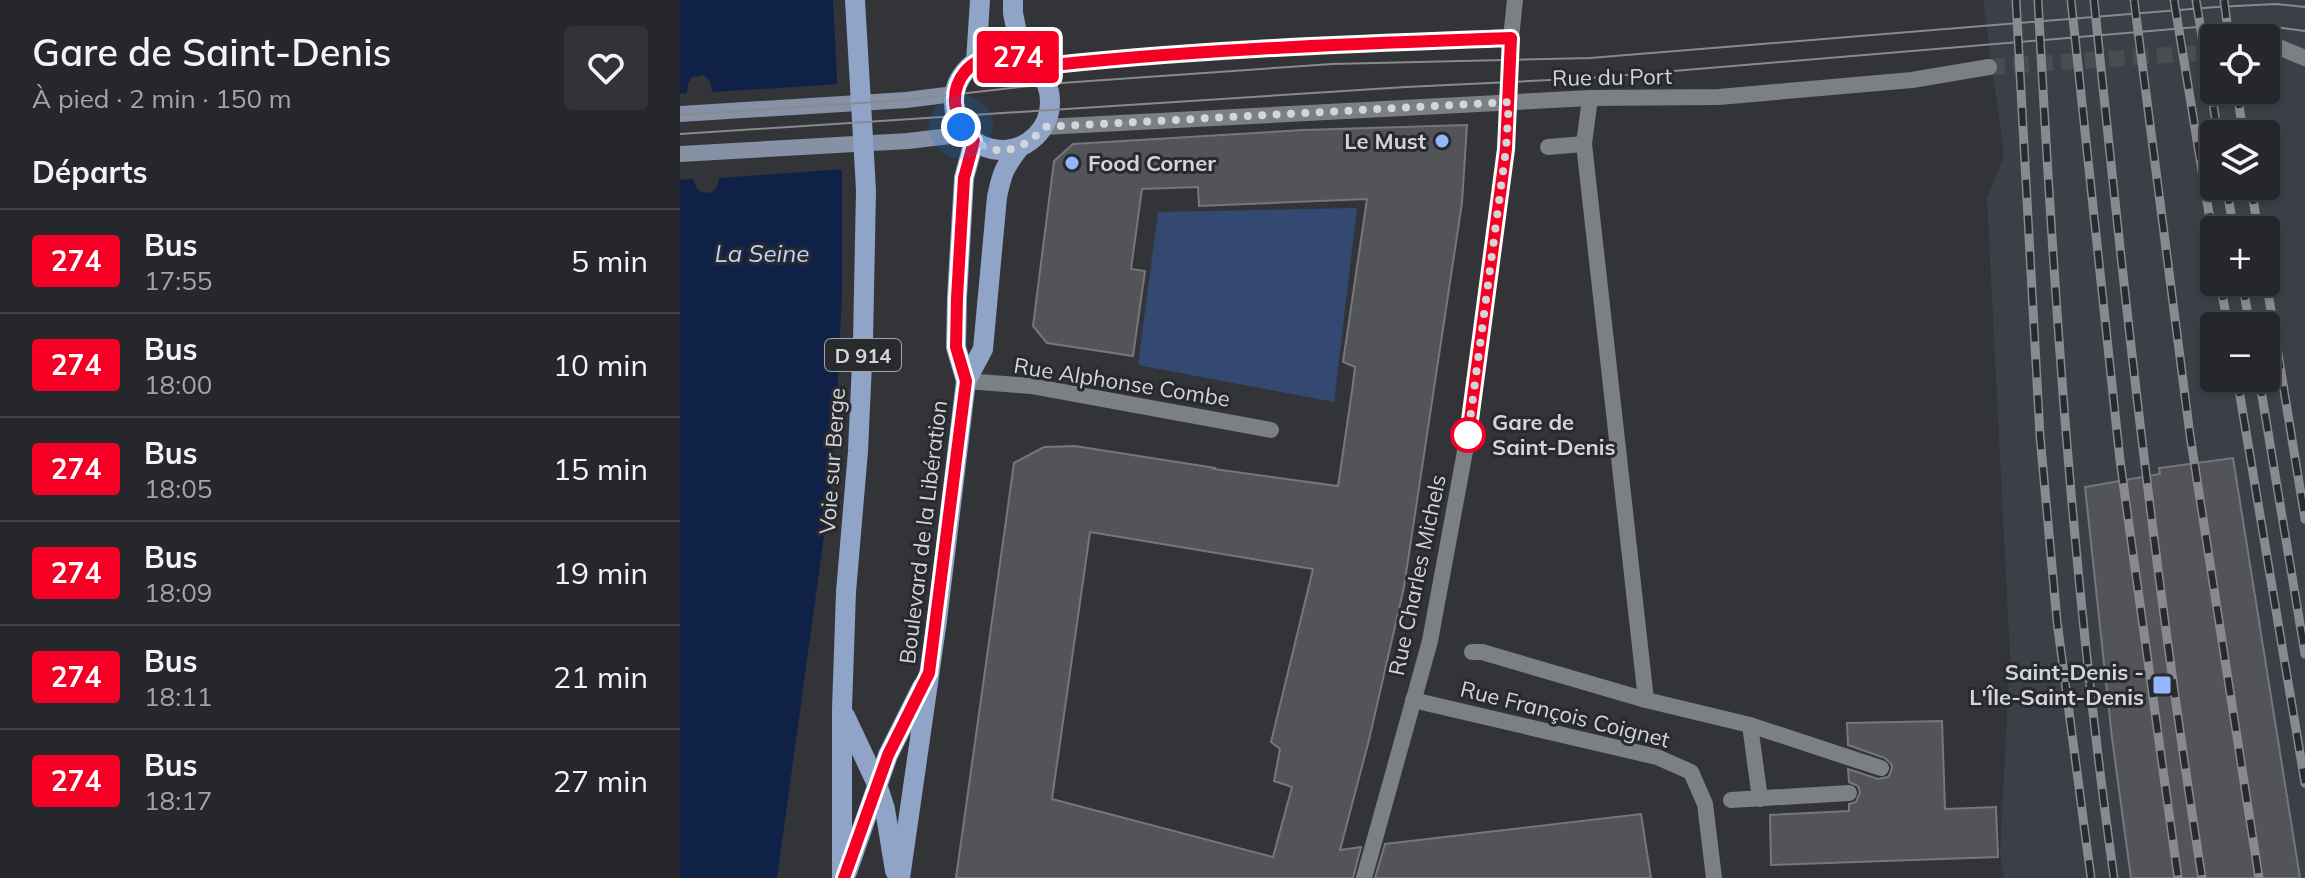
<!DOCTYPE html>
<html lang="fr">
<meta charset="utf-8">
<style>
body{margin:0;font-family:Mulish,sans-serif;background:#323336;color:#f1f3f6;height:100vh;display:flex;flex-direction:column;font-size:30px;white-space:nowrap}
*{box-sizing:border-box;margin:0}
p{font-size:26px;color:#a4a5a8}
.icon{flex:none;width:44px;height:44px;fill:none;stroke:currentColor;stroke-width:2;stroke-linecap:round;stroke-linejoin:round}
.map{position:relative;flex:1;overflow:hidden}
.sheet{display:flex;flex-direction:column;background:#26272a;width:680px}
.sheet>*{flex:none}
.badge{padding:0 16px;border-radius:6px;font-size:28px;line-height:52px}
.fabs{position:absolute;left:1520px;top:24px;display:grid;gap:16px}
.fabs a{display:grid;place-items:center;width:80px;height:80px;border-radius:8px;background:#26272a;box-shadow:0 2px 6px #0004,0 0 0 2px #424447;font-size:40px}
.you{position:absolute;width:40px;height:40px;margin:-20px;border:6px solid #fff;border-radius:50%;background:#1a73e8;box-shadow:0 0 0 12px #1a73e833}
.map>.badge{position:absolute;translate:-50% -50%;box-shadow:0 0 0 4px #fff}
h2{padding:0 32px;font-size:30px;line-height:72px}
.round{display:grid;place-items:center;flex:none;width:84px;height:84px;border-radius:8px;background:#323336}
.head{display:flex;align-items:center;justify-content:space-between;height:136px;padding:0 32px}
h1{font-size:38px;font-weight:600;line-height:60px}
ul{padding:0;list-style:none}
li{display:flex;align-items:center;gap:24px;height:104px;padding:0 32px;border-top:2px solid #424447}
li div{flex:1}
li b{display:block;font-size:30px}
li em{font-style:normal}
li .badge{min-width:88px;font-weight:700;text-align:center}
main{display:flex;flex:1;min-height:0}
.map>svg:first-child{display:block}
.built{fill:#3a3f48;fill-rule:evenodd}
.green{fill:#344972}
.water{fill:#0f2147}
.pier{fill:#323438}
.building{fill:#525458;stroke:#75777b;stroke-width:2;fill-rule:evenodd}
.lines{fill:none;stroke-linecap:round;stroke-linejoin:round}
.street-tunnel{stroke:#4a4c50;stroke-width:16;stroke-dasharray:16 8;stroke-linecap:butt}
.street{stroke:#7c7f83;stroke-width:16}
.secondary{stroke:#8691a6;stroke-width:16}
.primary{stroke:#90a4c8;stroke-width:20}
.tram{stroke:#888a8d;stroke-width:2}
.rail-casing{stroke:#888a8d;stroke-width:9}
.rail{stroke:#282a2e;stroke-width:6;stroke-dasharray:18;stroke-linecap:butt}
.line-casing{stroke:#fff;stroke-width:18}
.line{stroke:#f50024;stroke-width:12}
.walk{stroke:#d4d5d8;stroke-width:8;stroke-dasharray:0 14.4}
.poi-dot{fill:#93b7fd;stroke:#282a2e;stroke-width:3}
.stop-dot{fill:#fff;stroke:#f50024;stroke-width:4}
.labels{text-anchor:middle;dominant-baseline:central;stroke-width:6;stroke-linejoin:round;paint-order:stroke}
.shield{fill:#282a2e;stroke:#a0a2a5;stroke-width:2}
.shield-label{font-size:20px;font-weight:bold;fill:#d4d5d8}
.street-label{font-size:22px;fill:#d4d5d8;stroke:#282a2e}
.poi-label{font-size:22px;font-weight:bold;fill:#d4d5d8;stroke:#282a2e;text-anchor:end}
.stop-label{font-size:22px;font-weight:bold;fill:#d4d5d8;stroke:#282a2e;text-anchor:start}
.water-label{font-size:24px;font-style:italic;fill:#bed4fe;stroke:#282a2e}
</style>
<main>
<section class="sheet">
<div class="head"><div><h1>Gare de Saint-Denis</h1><p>À pied · 2 min · 150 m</p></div><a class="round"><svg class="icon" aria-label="heart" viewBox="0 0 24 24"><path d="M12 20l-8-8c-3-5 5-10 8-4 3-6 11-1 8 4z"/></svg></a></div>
<h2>Départs</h2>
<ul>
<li><span class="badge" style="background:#f50024;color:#fff">274</span><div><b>Bus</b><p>17:55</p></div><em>5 min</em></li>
<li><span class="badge" style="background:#f50024;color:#fff">274</span><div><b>Bus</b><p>18:00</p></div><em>10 min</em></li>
<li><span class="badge" style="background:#f50024;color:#fff">274</span><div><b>Bus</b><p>18:05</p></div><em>15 min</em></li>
<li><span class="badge" style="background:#f50024;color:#fff">274</span><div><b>Bus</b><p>18:09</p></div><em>19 min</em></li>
<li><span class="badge" style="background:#f50024;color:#fff">274</span><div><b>Bus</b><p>18:11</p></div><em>21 min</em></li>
<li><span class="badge" style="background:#f50024;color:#fff">274</span><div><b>Bus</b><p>18:17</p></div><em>27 min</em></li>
</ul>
</section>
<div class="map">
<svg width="1625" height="878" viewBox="0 0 1625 878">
<rect width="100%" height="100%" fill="#323438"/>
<path class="built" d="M 1303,0 L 1625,0 L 1625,878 L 1324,878 L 1320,854 L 1330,656 L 1307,199 L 1324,155 ZM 1534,38 L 1586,38 L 1586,90 L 1534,90 ZM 1534,134 L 1586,134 L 1586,186 L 1534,186 ZM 1534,230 L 1586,230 L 1586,282 L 1534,282 ZM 1534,326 L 1586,326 L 1586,378 L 1534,378 Z"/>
<path class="green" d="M 677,208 L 654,402 L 458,365 L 478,212 Z"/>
<path class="water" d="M 0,0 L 153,0 L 162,176 L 162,293 L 157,399 L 151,485 L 97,878 L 0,878 Z"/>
<path class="pier" d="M 24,75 L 30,81 L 32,92 L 161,84 L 166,169 L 39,178 L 37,187 L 32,192 L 23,193 L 17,189 L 13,179 L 0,180 L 0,94 L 7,93 L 8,83 L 12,77 Z"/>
<g class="building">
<path d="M 787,125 L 782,203 L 724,587 L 689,740 L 660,850 L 681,847 L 673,878 L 276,878 L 334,463 L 364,447 L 395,446 L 535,468 L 534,469 L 658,486 L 672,391 L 675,367 L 663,362 L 687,199 L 519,206 L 518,187 L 462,189 L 451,269 L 465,271 L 453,356 L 367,343 L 353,326 L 374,161 L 393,144 L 623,130 ZM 410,532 L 633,569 L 591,742 L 600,749 L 594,781 L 612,787 L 593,857 L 372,799 Z"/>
<path d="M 1553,458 L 1620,878 L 1451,878 L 1432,738 L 1405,487 L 1480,474 L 1479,468 Z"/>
<path d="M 1262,721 L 1265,809 L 1316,807 L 1318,857 L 1091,865 L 1090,815 L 1169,811 L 1169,804 L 1176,802 L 1180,793 L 1178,786 L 1169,782 L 1168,769 L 1198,779 L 1208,777 L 1211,772 L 1212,765 L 1205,758 L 1168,745 L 1167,723 Z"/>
<path d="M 961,814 L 971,878 L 695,878 L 705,844 Z"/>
</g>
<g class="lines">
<g class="street-tunnel">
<path d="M 1586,49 L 1601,48"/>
<path d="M 1309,67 L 1534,52"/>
</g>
<g class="street">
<path d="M 1601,48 L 1625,58"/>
<path d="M 355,67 C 513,48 672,45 831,38"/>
<path d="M 910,98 L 904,144 L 966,700"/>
<path d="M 364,127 L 910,98 L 1039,97 L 1232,80 L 1309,67"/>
<path d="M 868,147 L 904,144"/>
<path d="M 286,381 L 351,386 L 591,430"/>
<path d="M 792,652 L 802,652 L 966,700 L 1070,725 L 1201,768"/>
<path d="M 733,700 L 977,757 L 1011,772 L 1025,804 L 1034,878"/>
<path d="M 1070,725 L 1080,799"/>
<path d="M 1051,800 L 1169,793"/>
<path d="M 684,878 L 750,641 L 788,435 L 826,149 L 831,38 L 835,0"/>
</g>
<g class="secondary">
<path d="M 0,114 L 226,100 L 274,94"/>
<path d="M 0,154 L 228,141 L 287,134"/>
</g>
<g class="primary">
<path d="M 333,0 L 333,13 L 342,58"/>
<circle cx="322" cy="102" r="48"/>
<path d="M 296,62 L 300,0"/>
<path d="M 286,381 L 276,347 L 277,298 L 284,178 L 294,141"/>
<path d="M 165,716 L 197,784 L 205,809 L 215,871"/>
<path d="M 167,872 L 208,755 L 242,687"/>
<path d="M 162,878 L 162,709 L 166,592 L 178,451 L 183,341 L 186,190 L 175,0"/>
<path d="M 220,878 L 257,620 L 286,381 L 303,349 L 317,197 C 322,173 324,168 339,148"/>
</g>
<g class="tram">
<path d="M 0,115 L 226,100 L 367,84 L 652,64 L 910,58 L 1536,7 L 1596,4 L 1625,7"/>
<path d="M 0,134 L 726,87 L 911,78 L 1541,25 L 1586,26 L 1625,31"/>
</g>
<g class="rail-casing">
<g id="rail">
<path d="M 1336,0 L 1360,436 L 1377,621 L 1411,878"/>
<path d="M 1358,0 C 1374,293 1393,587 1434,878"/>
<path d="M 1391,0 L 1440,460 L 1498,878"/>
<path d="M 1414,0 C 1444,294 1476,587 1522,878"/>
<path d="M 1454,0 L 1510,435 L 1579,878"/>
<path d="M 1494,0 L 1534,244"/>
<path d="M 1516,0 L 1538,134"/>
<path d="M 1544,0 L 1549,38"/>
<path d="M 1557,90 L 1563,134"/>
<path d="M 1546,186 L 1554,230"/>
<path d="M 1571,186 L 1578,230"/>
<path d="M 1586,280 L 1625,519"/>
<path d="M 1540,282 L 1548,326"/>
<path d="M 1562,282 L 1570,326"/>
<path d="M 1557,378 L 1625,783"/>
<path d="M 1579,378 L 1625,654"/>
</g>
</g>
<use href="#rail" class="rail"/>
</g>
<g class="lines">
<g class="line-casing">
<path id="line" d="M 164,878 L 208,755 L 249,673 L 286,381 L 276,347 L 277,298 L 284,178 L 294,141 C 246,93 297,30 355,67 C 513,49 672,44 831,38 L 826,149 L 788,435"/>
</g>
<use href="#line" class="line"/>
<path class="walk" d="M 281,127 C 306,159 339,157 364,127 L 829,102 L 826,149 L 788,435"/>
</g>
<g class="poi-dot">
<circle cx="762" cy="141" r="8"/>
<circle cx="392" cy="163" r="8"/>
<rect x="1472" y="675" width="20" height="20" rx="4"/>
</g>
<circle class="stop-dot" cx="788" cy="435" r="16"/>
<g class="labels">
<rect class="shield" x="145" y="339" width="76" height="32" rx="6"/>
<g class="shield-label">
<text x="183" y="355">D 914</text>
</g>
<g class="street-label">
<text transform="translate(932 77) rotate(-1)">Rue du Port</text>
<text transform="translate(442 382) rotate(9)">Rue Alphonse Combe</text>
<text transform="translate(152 461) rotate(-86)">Voie sur Berge</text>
<text transform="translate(243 532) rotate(-83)">Boulevard de la Libération</text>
<text transform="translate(737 575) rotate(-78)">Rue Charles Michels</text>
<text transform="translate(885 714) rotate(14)">Rue François Coignet</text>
</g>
<g class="poi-label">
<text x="746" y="141">Le Must</text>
<text x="408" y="163" text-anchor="start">Food Corner</text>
<text x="1464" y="672">Saint-Denis -<tspan x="1464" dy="25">L'Île-Saint-Denis</tspan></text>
</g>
<g class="stop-label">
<text x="812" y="422">Gare de<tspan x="812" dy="25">Saint-Denis</tspan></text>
</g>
<g class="water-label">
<text x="82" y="253">La Seine</text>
</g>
</g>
</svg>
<div class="fabs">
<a><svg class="icon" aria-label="locate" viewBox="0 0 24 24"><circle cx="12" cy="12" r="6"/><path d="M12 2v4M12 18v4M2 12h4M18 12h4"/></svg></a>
<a><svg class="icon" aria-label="layers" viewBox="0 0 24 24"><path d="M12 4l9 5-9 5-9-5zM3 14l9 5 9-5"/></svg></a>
<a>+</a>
<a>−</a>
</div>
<div class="you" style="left:281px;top:127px"></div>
<b class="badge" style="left:338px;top:57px;background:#f50024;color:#fff">274</b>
</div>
</main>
